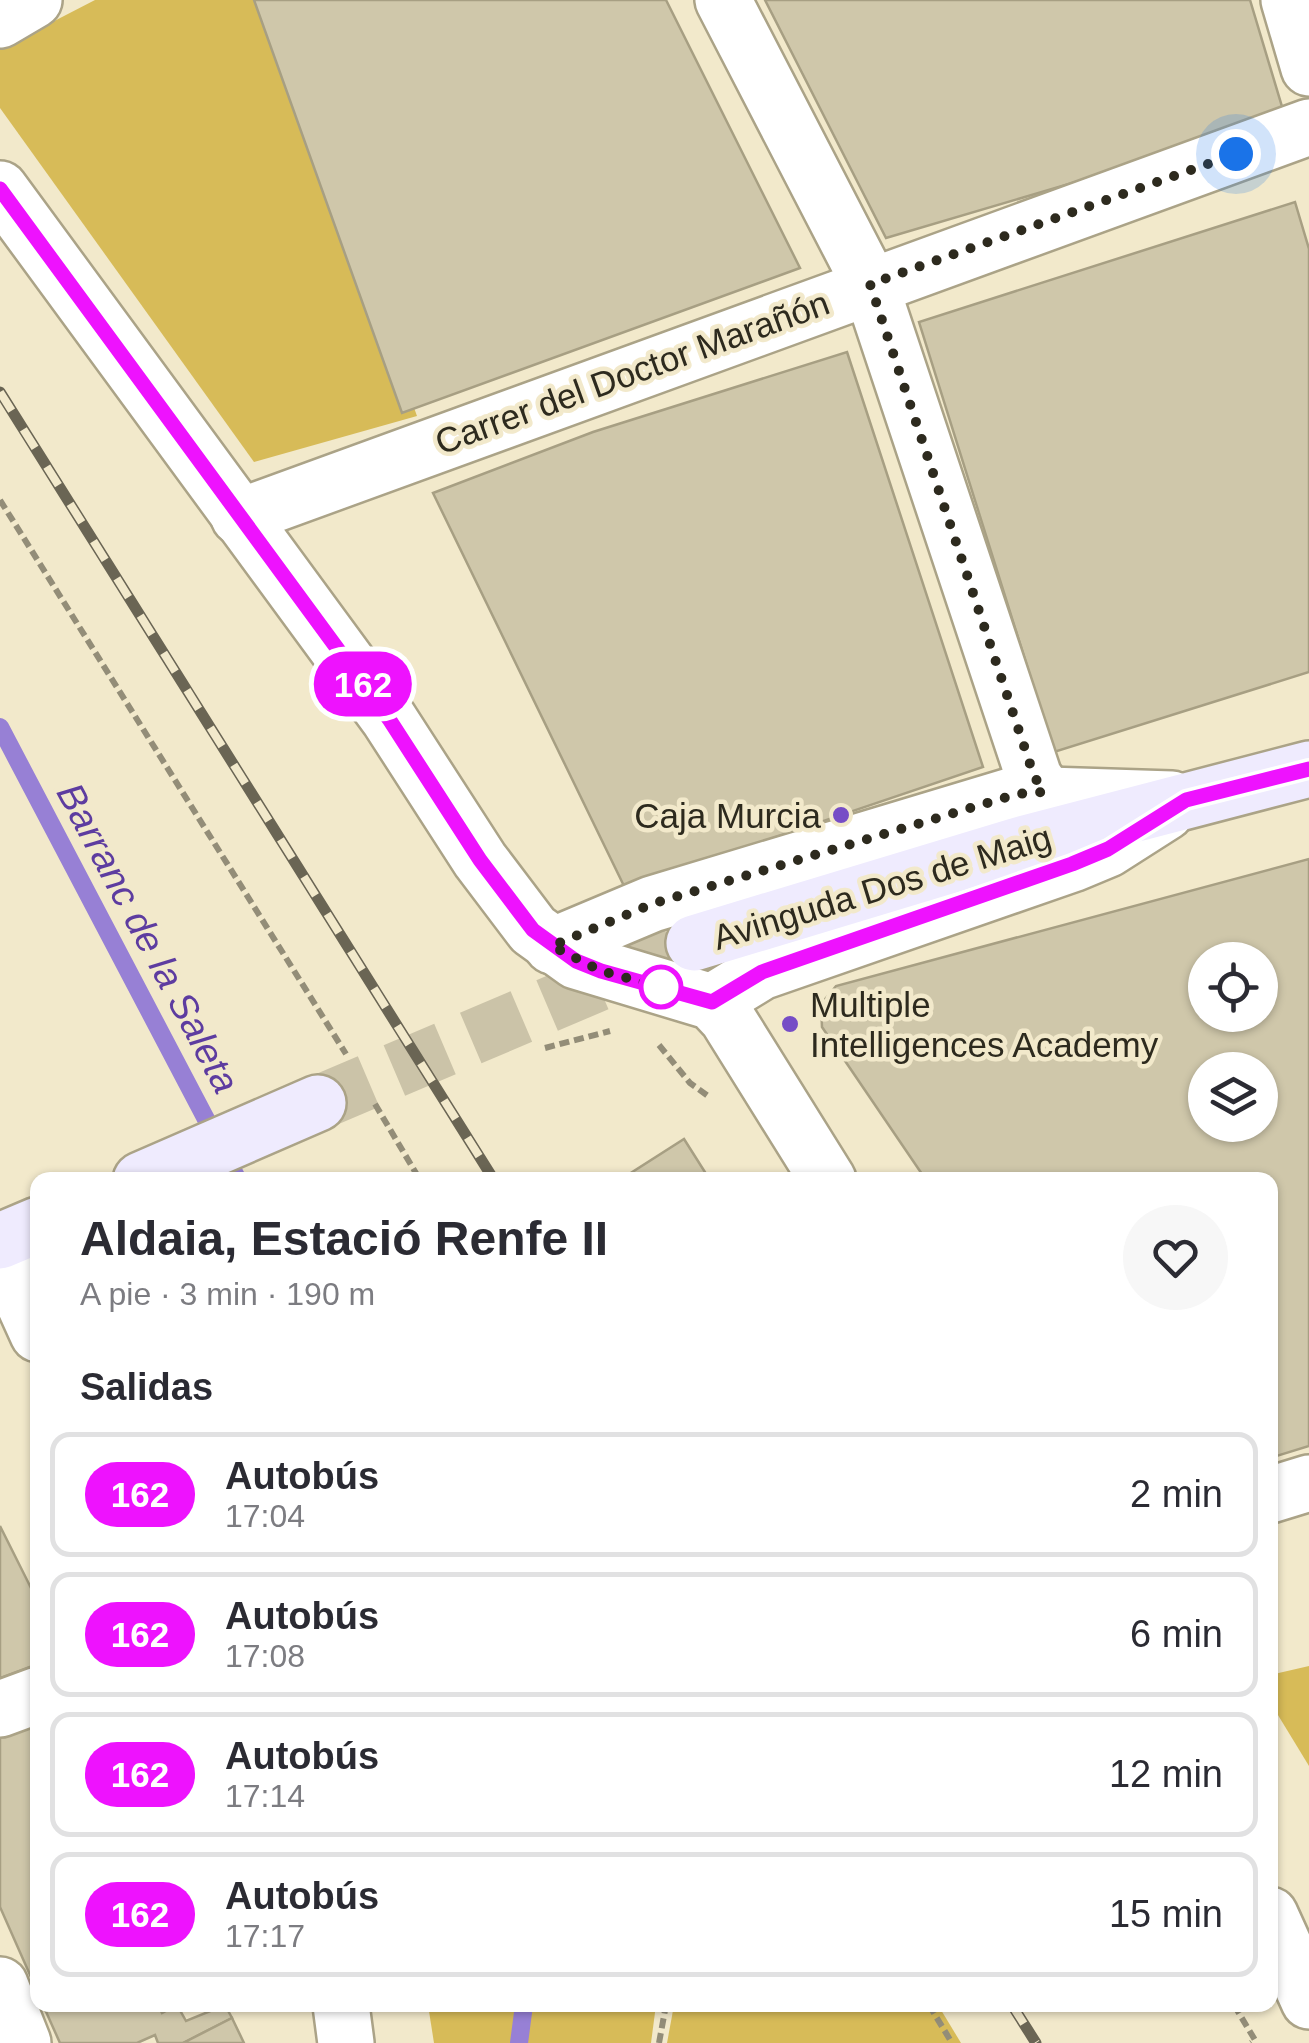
<!DOCTYPE html>
<html lang="es">
<meta charset="utf-8">
<style>
body{margin:0;font-family:Arial,sans-serif;background:#f7f7f7;color:#2b2b33;height:100vh;display:flex;flex-direction:column;font-size:38px;white-space:nowrap}
*{box-sizing:border-box;margin:0}
p{font-size:32px;color:#7c7c81}
.icon{flex:none;width:55px;height:55px;fill:none;stroke:currentColor;stroke-width:2;stroke-linecap:round;stroke-linejoin:round}
.map{position:relative;flex:1;overflow:hidden}
.side{position:absolute;left:30px;top:1172px;width:1248px;height:840px;display:flex;flex-direction:column;background:#fff;border-radius:20px;box-shadow:0 2px 8px #0004}
.side>*{flex:none}
.badge{padding:0 20px;border-radius:32px;font-size:35px;line-height:65px}
.controls{position:absolute;left:1188px;top:942px;display:grid;gap:20px}
.controls a{display:grid;place-items:center;width:90px;height:90px;border-radius:50%;background:#fff;box-shadow:0 2px 8px #0004;font-size:50px}
.you{position:absolute;width:50px;height:50px;margin:-25px;border:8px solid #fff;border-radius:50%;background:#1a73e8;box-shadow:0 0 0 15px #1a73e833}
.map>.badge{position:absolute;translate:-50% -50%;box-shadow:0 0 0 5px #fff}
h2{padding:0 50px;font-size:38px;line-height:90px}
.round{display:grid;place-items:center;flex:none;width:105px;height:105px;border-radius:52px;background:#f7f7f7}
.summary{display:flex;align-items:center;justify-content:space-between;height:170px;padding:0 50px}
h1{font-size:48px;font-weight:700;line-height:75px}
ul{padding:0;list-style:none}
li{display:flex;align-items:center;gap:30px;height:125px;margin:0 20px 15px;padding:0 30px;border:5px solid #e1e1e2;border-radius:20px}
li div{flex:1}
li b{display:block;font-size:38px}
li em{font-style:normal}
li .badge{min-width:110px;font-weight:700;text-align:center}
.map>svg:first-child{display:block}
.green{fill:#d7bb58}
.lines{fill:none;stroke-linecap:round;stroke-linejoin:round}
.stream{stroke:#9780d5;stroke-width:18}
.building{fill:#cfc7aa;stroke:#a79f83;stroke-width:2.5;fill-rule:evenodd}
.secondary-tunnel{stroke:#cbc3a8;stroke-width:55;stroke-dasharray:55 28;stroke-linecap:butt}
.street-casing{stroke:#aba387;stroke-width:60}
.secondary-casing{stroke:#aba387;stroke-width:60}
.path{stroke:#938d78;stroke-width:6;stroke-dasharray:10 5;stroke-linecap:butt}
.street{stroke:#fff;stroke-width:55}
.secondary{stroke:#efebfe;stroke-width:55}
.rail-casing{stroke:#6a6554;stroke-width:11}
.rail{stroke:#f2e9cb;stroke-width:8;stroke-dasharray:22;stroke-linecap:butt}
.line-casing{stroke:#fff;stroke-width:22}
.line{stroke:#ee12fe;stroke-width:15}
.walk{stroke:#2d2a1e;stroke-width:10;stroke-dasharray:0 18}
.poi-dot{fill:#764dc6;stroke:#f2e9cb;stroke-width:4}
.stop-dot{fill:#fff;stroke:#ee12fe;stroke-width:5}
.labels{text-anchor:middle;dominant-baseline:central;stroke-width:9;stroke-linejoin:round;paint-order:stroke}
.street-label{font-size:35px;fill:#2d2a1e;stroke:#f2e9cb}
.poi-label{font-size:35px;fill:#2d2a1e;stroke:#f2e9cb;text-anchor:end}
.water-label{font-size:38px;font-style:italic;fill:#5d3ca0;stroke:#f2e9cb}
</style>
<div class="map">
<svg width="1309" height="2043" viewBox="0 0 1309 2043">
<rect width="100%" height="100%" fill="#f2e9cb"/>
<g class="green">
<path d="M 95,0 L 268,0 L 417,416 L 254,462 L 0,108 L 0,49 Z"/>
<path d="M 1309,1666 L 1309,1766 L 1270,1702 L 1270,1675 Z"/>
<path d="M 428,2005 L 656,2005 L 651,2043 L 434,2043 Z"/>
<path d="M 674,2005 L 938,2005 L 961,2043 L 667,2043 Z"/>
</g>
<g class="lines">
<g class="stream">
<path d="M 0,727 L 238,1180"/>
<path d="M 519,2043 L 524,2005"/>
</g>
</g>
<g class="building">
<path d="M 254,0 L 666,0 L 800,268 L 402,413 Z"/>
<path d="M 765,0 L 1250,0 L 1286,120 L 886,238 Z"/>
<path d="M 1295,202 L 1309,249 L 1309,672 L 1054,752 L 919,322 Z"/>
<path d="M 847,352 L 983,767 L 625,888 L 433,493 L 593,432 Z"/>
<path d="M 1309,859 L 1309,1446 L 1270,1458 L 1270,1180 L 926,1180 L 822,1027 L 821,1004 L 836,986 ZM 1205,960 L 1260,960 L 1260,1015 L 1205,1015 ZM 1205,1070 L 1260,1070 L 1260,1125 L 1205,1125 Z"/>
<path d="M 684,1139 L 710,1180 L 624,1180 L 623,1178 Z"/>
<path d="M 0,1526 L 38,1602 L 38,1664 L 0,1678 Z"/>
<path d="M 38,1722 L 38,1993 L 0,1907 L 0,1737 Z"/>
<path d="M 43,2005 L 158,2005 L 162,2013 L 177,2005 L 186,2021 L 225,2005 L 232,2018 L 183,2043 L 158,2043 L 155,2035 L 137,2043 L 60,2043 Z"/>
<path d="M 232,2018 L 244,2043 L 183,2043 Z"/>
</g>
<g class="lines">
<path class="secondary-tunnel" d="M 318,1103 L 694,943"/>
<g class="street-casing">
<g id="street">
<path d="M 723,0 L 870,284 L 1034,777 L 1044,792"/>
<path d="M 1289,0 L 1309,68"/>
<path d="M 0,20 L 34,0"/>
<path d="M 0,189 L 389,719 L 480,860 L 533,930 L 576,961 L 712,1002 L 727,1018 L 828,1180"/>
<path d="M 239,517 L 1309,127"/>
<path d="M 552,946 L 652,904 L 1017,794 L 1172,799"/>
<path d="M 712,1002 L 761,972 L 1072,864 L 1108,849 L 1166,812"/>
<path d="M 0,1250 L 38,1334"/>
<path d="M 1270,1495 L 1309,1483"/>
<path d="M 0,1709 L 38,1695"/>
<path d="M 1270,1915 L 1309,2001"/>
<path d="M 0,1985 L 23,2043"/>
<path d="M 341,2005 L 346,2043"/>
</g>
</g>
<g class="secondary-casing">
<g id="secondary">
<path d="M 694,943 L 1018,845 L 1309,769"/>
<path d="M 141,1180 L 318,1103"/>
<path d="M 0,1241 L 38,1225"/>
</g>
</g>
<g class="path">
<path d="M 0,500 L 346,1054"/>
<path d="M 659,1045 L 690,1083 L 708,1096"/>
<path d="M 545,1048 L 610,1031"/>
<path d="M 375,1104 L 420,1180"/>
<path d="M 929,2005 L 952,2043"/>
<path d="M 1234,2005 L 1255,2040 L 1251,2043"/>
<path d="M 659,2043 L 666,2005"/>
</g>
<use href="#street" class="street"/>
<use href="#secondary" class="secondary"/>
<g class="rail-casing">
<g id="rail">
<path d="M 0,392 L 494,1180"/>
<path d="M 1012,2005 L 1036,2043"/>
</g>
</g>
<use href="#rail" class="rail"/>
</g>
<g class="lines">
<g class="line-casing">
<path id="line" d="M 0,189 L 389,719 L 480,860 L 533,930 L 576,961 L 601,971 L 712,1002 L 762,972 L 1072,864 L 1108,849 L 1186,800 L 1309,769"/>
</g>
<use href="#line" class="line"/>
<path class="walk" d="M 661,987 L 601,971 L 552,946 L 652,904 L 1017,794 L 1044,792 L 1034,776 L 870,284 L 1236,154"/>
</g>
<g class="poi-dot">
<circle cx="841" cy="815" r="10"/>
<circle cx="790" cy="1024" r="10"/>
</g>
<circle class="stop-dot" cx="661" cy="987" r="20"/>
<g class="labels">
<g class="street-label">
<text transform="translate(632 372) rotate(-20)">Carrer del Doctor Marañón</text>
<text transform="translate(882 887) rotate(-17)">Avinguda Dos de Maig</text>
</g>
<g class="poi-label">
<text x="821" y="815">Caja Murcia</text>
<text x="810" y="1004" text-anchor="start">Multiple<tspan x="810" dy="40">Intelligences Academy</tspan></text>
</g>
<g class="water-label">
<text transform="translate(148 938) rotate(62)">Barranc de la Saleta</text>
</g>
</g>
</svg>
<div class="controls">
<a><svg class="icon" aria-label="locate" viewBox="0 0 24 24"><circle cx="12" cy="12" r="6"/><path d="M12 2v4M12 18v4M2 12h4M18 12h4"/></svg></a>
<a><svg class="icon" aria-label="layers" viewBox="0 0 24 24"><path d="M12 4l9 5-9 5-9-5zM3 14l9 5 9-5"/></svg></a>
</div>
<div class="you" style="left:1236px;top:154px"></div>
<b class="badge" style="left:363px;top:684px;background:#ee12fe;color:#fff">162</b>
<section class="side">
<div class="summary"><div><h1>Aldaia, Estació Renfe II</h1><p>A pie · 3 min · 190 m</p></div><a class="round"><svg class="icon" aria-label="heart" viewBox="0 0 24 24"><path d="M12 20l-8-8c-3-5 5-10 8-4 3-6 11-1 8 4z"/></svg></a></div>
<h2>Salidas</h2>
<ul>
<li><span class="badge" style="background:#ee12fe;color:#fff">162</span><div><b>Autobús</b><p>17:04</p></div><em>2 min</em></li>
<li><span class="badge" style="background:#ee12fe;color:#fff">162</span><div><b>Autobús</b><p>17:08</p></div><em>6 min</em></li>
<li><span class="badge" style="background:#ee12fe;color:#fff">162</span><div><b>Autobús</b><p>17:14</p></div><em>12 min</em></li>
<li><span class="badge" style="background:#ee12fe;color:#fff">162</span><div><b>Autobús</b><p>17:17</p></div><em>15 min</em></li>
</ul>
</section>
</div>
